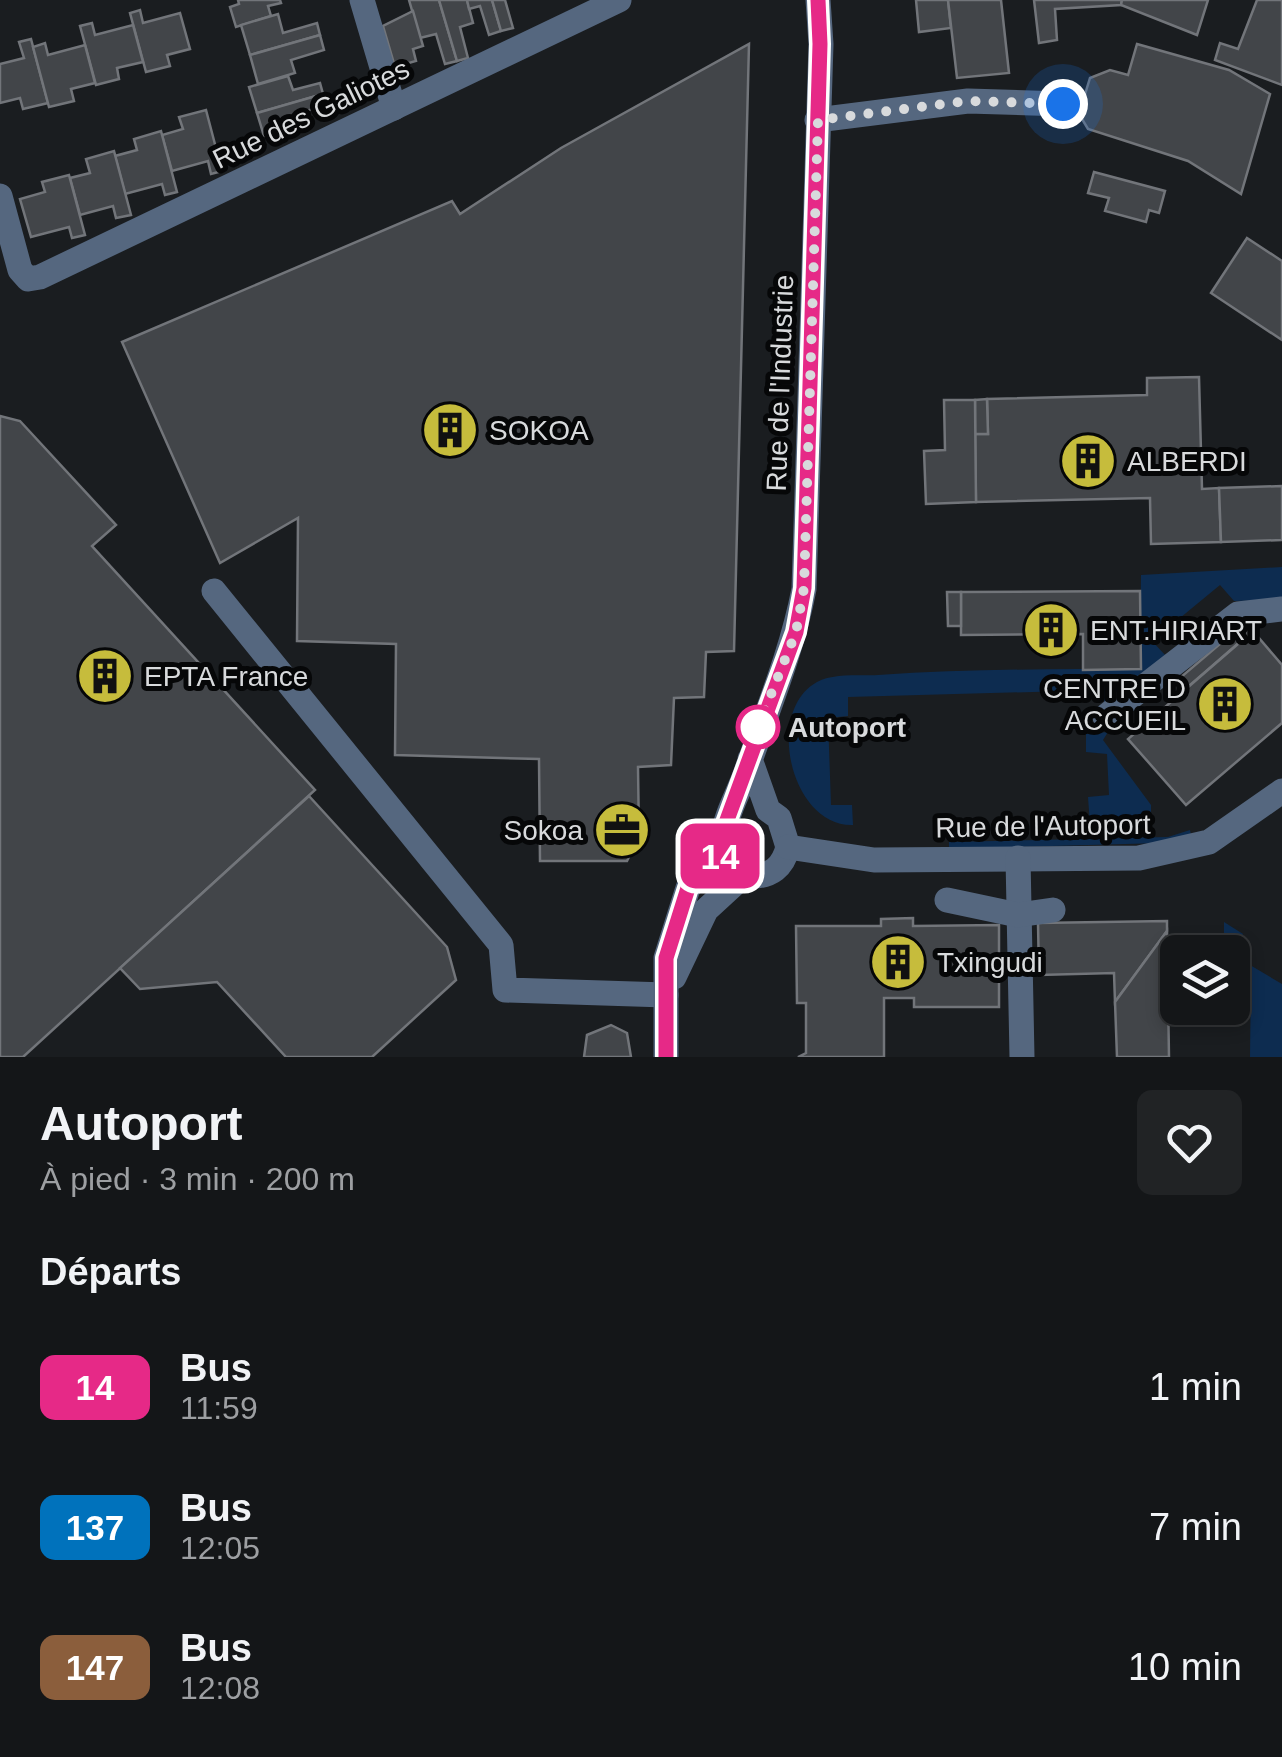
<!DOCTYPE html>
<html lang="fr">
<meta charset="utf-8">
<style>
body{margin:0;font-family:Arial,sans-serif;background:#212325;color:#f1f3f6;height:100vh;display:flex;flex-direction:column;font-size:38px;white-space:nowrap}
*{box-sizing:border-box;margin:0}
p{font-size:32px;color:#9d9fa2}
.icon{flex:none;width:55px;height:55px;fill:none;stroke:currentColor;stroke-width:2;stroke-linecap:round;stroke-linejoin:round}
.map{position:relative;height:1057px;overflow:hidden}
.details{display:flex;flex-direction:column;background:#141618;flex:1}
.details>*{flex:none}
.badge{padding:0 20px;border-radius:15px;font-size:35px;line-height:65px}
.buttons{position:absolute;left:1160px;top:935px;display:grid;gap:20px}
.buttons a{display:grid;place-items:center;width:90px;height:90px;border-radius:15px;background:#141618;box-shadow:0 5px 15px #0003,0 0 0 2px #333537;font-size:50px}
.you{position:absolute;width:50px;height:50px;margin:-25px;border:8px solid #fff;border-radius:50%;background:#1a73e8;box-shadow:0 0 0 15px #1a73e833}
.map>.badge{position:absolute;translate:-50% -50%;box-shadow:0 0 0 5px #fff}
h2{padding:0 40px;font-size:38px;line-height:90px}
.round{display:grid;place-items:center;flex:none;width:105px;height:105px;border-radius:15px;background:#212325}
.headline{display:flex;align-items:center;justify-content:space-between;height:170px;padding:0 40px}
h1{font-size:48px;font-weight:700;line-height:75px}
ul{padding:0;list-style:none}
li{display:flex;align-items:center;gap:30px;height:140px;padding:0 40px}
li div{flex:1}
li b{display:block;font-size:38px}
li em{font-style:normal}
li .badge{min-width:110px;font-weight:700;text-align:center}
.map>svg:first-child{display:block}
.green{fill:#0d2c50}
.building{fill:#424549;stroke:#72757a;stroke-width:2.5}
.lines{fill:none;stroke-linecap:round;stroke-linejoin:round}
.minor{stroke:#55677f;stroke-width:25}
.line-casing{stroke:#fff;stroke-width:22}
.line{stroke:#e62987;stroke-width:15}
.walk{stroke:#d8dadc;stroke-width:10;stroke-dasharray:0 18}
.stop-dot{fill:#fff;stroke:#e62987;stroke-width:5}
.labels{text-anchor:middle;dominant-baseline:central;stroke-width:10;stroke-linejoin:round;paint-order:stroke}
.street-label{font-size:28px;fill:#d8dadc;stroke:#060708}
.poi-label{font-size:28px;fill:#d8dadc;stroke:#060708;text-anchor:start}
.stop-label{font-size:28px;font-weight:bold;fill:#d8dadc;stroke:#060708;text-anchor:start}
</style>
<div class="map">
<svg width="1282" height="1057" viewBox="0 0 1282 1057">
<rect width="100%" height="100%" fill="#1a1d20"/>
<g class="green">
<path d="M 1282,567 L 1282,600 L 1234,601 L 1220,585 L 1152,641 L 1166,656 L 1105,708 L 1103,690 L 848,697 L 848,716 L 828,718 L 831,805 L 852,805 L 853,825 C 791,827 764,711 817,682 C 833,673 860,676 878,675 C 965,669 1052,669 1140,669 L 1141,575 Z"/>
<path d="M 1108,732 L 1103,740 L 1151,805 L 1151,816 L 1110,817 L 1110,824 L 1090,825 L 1088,797 L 1109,795 L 1107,754 L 1086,752 L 1086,734 Z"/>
<path d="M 1190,830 L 1191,835 L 1162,843 L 949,849 L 949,842 L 1168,837 Z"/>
<path d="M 1224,922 L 1243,934 L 1233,955 L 1282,984 L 1282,1057 L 1250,1057 L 1251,970 L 1233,969 L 1232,952 L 1224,952 Z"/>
</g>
<g class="building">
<path d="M 238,0 L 280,0 L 281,3 L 268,6 L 271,16 L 236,27 L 230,7 L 239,4 Z"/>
<path d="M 409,0 L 439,0 L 457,61 L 445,64 L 436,34 L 420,38 Z"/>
<path d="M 439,0 L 467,0 L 473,23 L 460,27 L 468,58 L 457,61 Z"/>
<path d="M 467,0 L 492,0 L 501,31 L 489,35 L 480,6 L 469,9 Z"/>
<path d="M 492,0 L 505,0 L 513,28 L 501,31 Z"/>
<path d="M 916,0 L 948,0 L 951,28 L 919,32 Z"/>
<path d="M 948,0 L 1001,0 L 1009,73 L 957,78 Z"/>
<path d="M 1034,0 L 1122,0 L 1121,5 L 1055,9 L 1057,40 L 1039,43 Z"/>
<path d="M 1122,0 L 1208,0 L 1197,35 L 1121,5 Z"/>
<path d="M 1257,0 L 1282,0 L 1282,85 L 1215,60 L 1220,43 L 1238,49 Z"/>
<path d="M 140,10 L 143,23 L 180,13 L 190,49 L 167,55 L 170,66 L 146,72 L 130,13 Z"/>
<path d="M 413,11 L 423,46 L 413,49 L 416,61 L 395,67 L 383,26 Z"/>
<path d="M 278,14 L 283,33 L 317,23 L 320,35 L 250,55 L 241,25 Z"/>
<path d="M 92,23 L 95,35 L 133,25 L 143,62 L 117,68 L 119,79 L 96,85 L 80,26 Z"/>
<path d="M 320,35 L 324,50 L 291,60 L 295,73 L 258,84 L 250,55 Z"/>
<path d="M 31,39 L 48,103 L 23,109 L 20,98 L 0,103 L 0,64 L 24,58 L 19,42 Z"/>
<path d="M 45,43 L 48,55 L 85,45 L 95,83 L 71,89 L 74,101 L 49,107 L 33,47 Z"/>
<path d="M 749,44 L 734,651 L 706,652 L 704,697 L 674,698 L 671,765 L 638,767 L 639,836 L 627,861 L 540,861 L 539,759 L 395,755 L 396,644 L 297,641 L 298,518 L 220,563 L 122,342 L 452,201 L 460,214 L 561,148 Z"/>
<path d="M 1137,44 L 1229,70 L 1270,94 L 1241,194 L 1188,161 L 1088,129 L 1079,114 L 1090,78 L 1110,70 L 1128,75 Z"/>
<path d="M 288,76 L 293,90 L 320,83 L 323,94 L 257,113 L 249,87 Z"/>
<path d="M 323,94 L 327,105 L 299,113 L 302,125 L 264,136 L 257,113 Z"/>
<path d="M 206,110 L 222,171 L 211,174 L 208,161 L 172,171 L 162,135 L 183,129 L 179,117 Z"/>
<path d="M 161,131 L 177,192 L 165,195 L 162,184 L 125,194 L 115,156 L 137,150 L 134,139 Z"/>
<path d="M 114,151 L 131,215 L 116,218 L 113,206 L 80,215 L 70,178 L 90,173 L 86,159 Z"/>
<path d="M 1094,172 L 1165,191 L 1159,213 L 1149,210 L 1146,222 L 1105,211 L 1109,198 L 1088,193 Z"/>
<path d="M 69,175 L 85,235 L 72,238 L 69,227 L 31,237 L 20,199 L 45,192 L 42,182 Z"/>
<path d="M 1247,238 L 1282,261 L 1282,340 L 1211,293 Z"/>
<path d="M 1199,377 L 1202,489 L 1219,488 L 1221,542 L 1151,544 L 1150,498 L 976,502 L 975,434 L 988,434 L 987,399 L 1147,395 L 1147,378 Z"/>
<path d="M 987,399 L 988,434 L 975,434 L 975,400 Z"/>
<path d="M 944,400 L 975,400 L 976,502 L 926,504 L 924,451 L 945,450 Z"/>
<path d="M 0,416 L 20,421 L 116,525 L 92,546 L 315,790 L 23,1057 L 0,1057 Z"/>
<path d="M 1282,486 L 1282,540 L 1221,542 L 1219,488 Z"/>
<path d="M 1140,591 L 1141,669 L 1083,670 L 1083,634 L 961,635 L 961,592 Z"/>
<path d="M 947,592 L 961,592 L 961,626 L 948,626 Z"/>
<path d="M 1241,626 L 1249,634 L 1189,686 L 1181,677 Z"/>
<path d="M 1253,631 L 1282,665 L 1282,723 L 1186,805 L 1128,739 Z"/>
<path d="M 309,796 L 447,947 L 456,980 L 372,1057 L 286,1057 L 217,982 L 140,989 L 120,968 Z"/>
<path d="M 913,918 L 913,926 L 999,925 L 999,1007 L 914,1007 L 914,998 L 884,998 L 884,1057 L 798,1057 L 806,1053 L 806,1003 L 797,1003 L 796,926 L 881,926 L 881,919 Z"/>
<path d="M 1167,921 L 1167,931 L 1115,1002 L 1114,973 L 1039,975 L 1038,923 Z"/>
<path d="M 1167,931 L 1169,1057 L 1117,1057 L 1115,1002 Z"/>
<path d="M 611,1025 L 627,1033 L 631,1057 L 584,1057 L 587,1035 Z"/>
</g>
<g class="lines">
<g class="minor">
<path d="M 362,0 L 394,108"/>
<path d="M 817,120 L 968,101 L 1063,104"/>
<path d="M 0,196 L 20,270 L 28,279 L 40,277 L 619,0"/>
<path d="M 214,591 L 501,945 L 505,990 L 666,995"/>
<path d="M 1105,717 L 1238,614 L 1282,609"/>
<path d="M 750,759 L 768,810 L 779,818 L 788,847 C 783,867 771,877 750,876 C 731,875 721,854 723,837 C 725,816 739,792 746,772 C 767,711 792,652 804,589 L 821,44 L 818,0"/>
<path d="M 788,847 L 874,860 L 1139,858 L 1209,842 L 1282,791"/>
<path d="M 1018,858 L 1022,1057"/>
<path d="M 947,900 L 1018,915 L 1053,910"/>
<path d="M 674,977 L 706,910 L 743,876"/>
<path d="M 666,1057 L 666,958 L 688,888 L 724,852"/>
</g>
</g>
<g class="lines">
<g class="line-casing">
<path id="line" d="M 666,1057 L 666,958 L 688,888 L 724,852 L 723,831 L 796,632 L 804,588 L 820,44 L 818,0"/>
</g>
<use href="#line" class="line"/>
<path class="walk" d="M 758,727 L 796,632 L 804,588 L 818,120 L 968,101 L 1063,104"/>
</g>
<defs>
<g id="building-disc" transform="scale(2.875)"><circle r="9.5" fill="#c6bc3c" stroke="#060708"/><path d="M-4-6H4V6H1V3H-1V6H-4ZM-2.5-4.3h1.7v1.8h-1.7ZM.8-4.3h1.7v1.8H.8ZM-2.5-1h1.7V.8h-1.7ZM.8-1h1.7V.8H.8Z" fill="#111"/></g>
<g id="office-disc" transform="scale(2.875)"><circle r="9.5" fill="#c6bc3c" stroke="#060708"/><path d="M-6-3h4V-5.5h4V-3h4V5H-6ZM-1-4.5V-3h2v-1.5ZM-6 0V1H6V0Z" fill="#111"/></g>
</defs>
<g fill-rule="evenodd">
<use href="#building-disc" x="450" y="430"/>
<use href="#building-disc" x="1088" y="461"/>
<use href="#building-disc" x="1051" y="630"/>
<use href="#building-disc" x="105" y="676"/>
<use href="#building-disc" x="1225" y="704"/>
<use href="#office-disc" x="622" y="830"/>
<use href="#building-disc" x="898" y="962"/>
</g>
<circle class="stop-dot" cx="758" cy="727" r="20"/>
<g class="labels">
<g class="street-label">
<text transform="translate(311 114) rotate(-26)">Rue des Galiotes</text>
<text transform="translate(780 383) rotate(-88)">Rue de l'Industrie</text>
<text transform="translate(1043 826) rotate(-1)">Rue de l'Autoport</text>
</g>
<g class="poi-label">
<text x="489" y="430">SOKOA</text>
<text x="1127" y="461">ALBERDI</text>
<text x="1090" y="630">ENT.HIRIART</text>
<text x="144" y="676">EPTA France</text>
<text x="1186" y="688" text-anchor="end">CENTRE D<tspan x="1186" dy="32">ACCUEIL</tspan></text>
<text x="583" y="830" text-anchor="end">Sokoa</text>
<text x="937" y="962">Txingudi</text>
</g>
<g class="stop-label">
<text x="788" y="727">Autoport</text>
</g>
</g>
</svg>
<div class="buttons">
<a><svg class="icon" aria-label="layers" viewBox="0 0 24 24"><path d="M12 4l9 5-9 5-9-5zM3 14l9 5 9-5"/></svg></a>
</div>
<div class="you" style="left:1063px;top:104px"></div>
<b class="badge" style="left:720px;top:856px;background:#e62987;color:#fff">14</b>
</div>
<section class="details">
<div class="headline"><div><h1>Autoport</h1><p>À pied · 3 min · 200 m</p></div><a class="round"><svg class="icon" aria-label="heart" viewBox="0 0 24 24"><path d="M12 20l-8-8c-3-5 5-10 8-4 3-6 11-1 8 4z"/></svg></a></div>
<h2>Départs</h2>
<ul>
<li><span class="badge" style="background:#e62987;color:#fff">14</span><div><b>Bus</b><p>11:59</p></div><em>1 min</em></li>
<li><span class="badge" style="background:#0072bc;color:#fff">137</span><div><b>Bus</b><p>12:05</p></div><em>7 min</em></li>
<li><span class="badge" style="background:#8b5e3c;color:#fff">147</span><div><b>Bus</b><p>12:08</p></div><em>10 min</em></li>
</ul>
</section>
